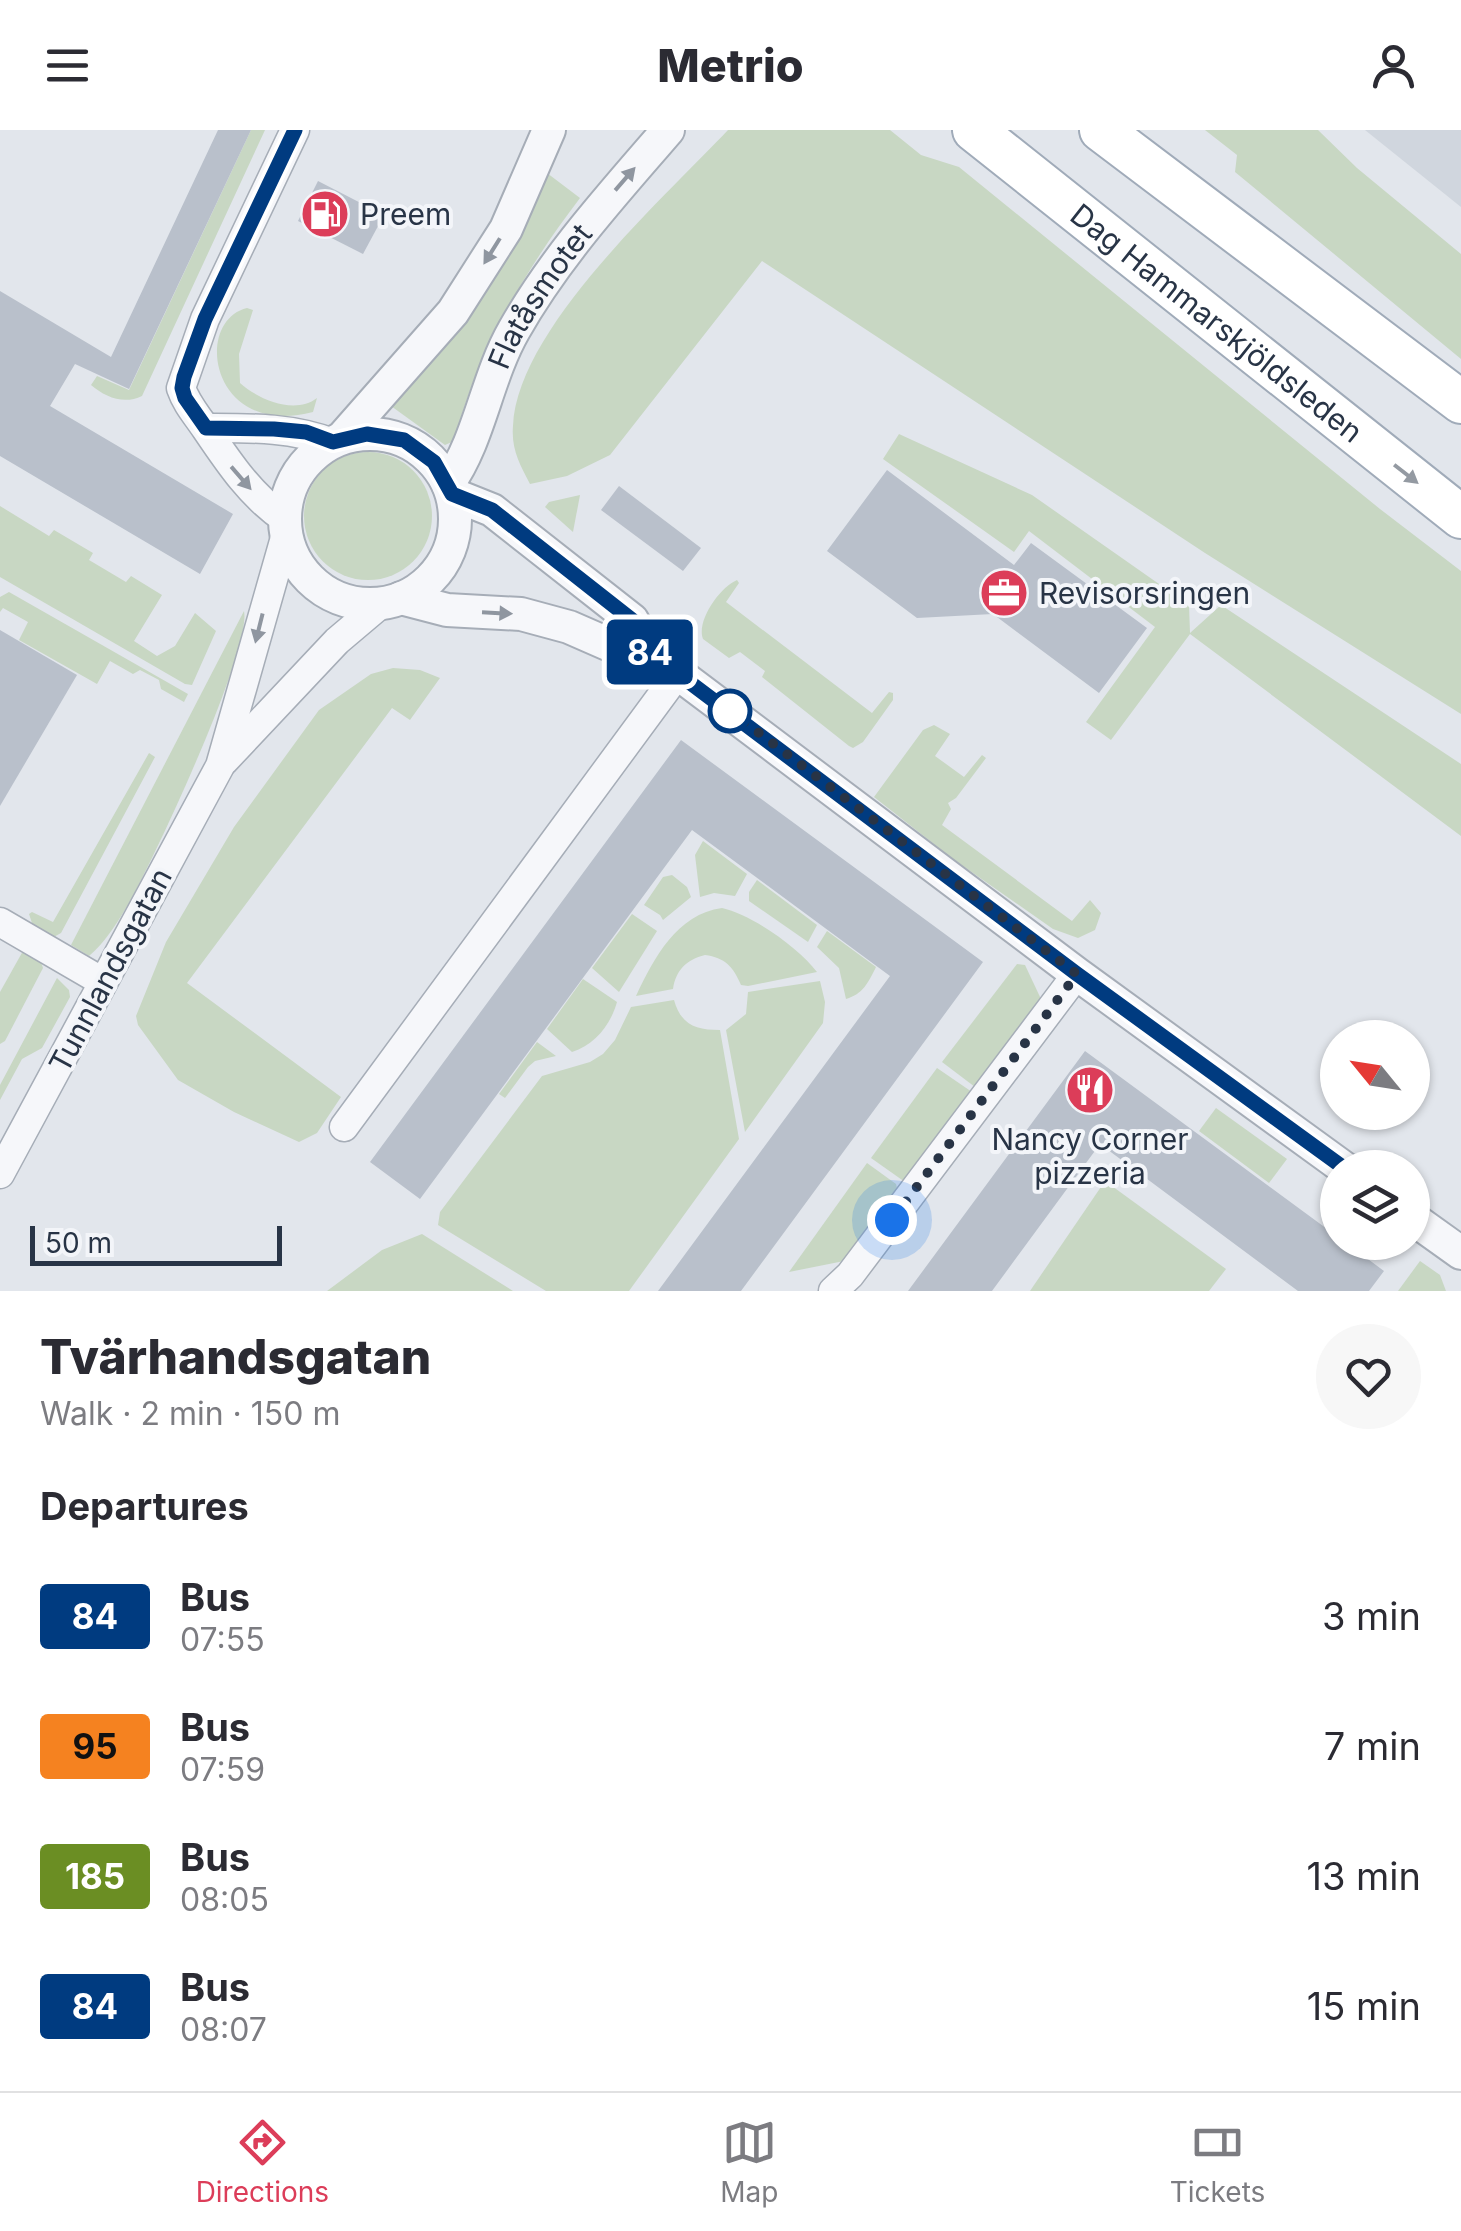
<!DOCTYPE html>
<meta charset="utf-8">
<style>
body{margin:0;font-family:Inter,sans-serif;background:#f7f7f7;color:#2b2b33;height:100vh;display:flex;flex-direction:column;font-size:38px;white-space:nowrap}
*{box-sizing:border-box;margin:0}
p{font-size:32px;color:#7c7c81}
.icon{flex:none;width:55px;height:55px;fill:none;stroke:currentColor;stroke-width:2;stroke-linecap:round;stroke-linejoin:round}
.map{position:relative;height:1161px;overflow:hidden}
.side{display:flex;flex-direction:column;background:#fff;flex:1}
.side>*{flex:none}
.badge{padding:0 20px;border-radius:8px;font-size:35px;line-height:65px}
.needle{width:65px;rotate:300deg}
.tools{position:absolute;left:1320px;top:890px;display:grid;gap:20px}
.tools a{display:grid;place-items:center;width:110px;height:110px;border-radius:50%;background:#fff;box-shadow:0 2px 8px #0004;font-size:50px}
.scale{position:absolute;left:30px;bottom:25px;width:252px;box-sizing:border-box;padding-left:10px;border:5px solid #283446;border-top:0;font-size:28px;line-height:35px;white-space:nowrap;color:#283446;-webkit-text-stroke:8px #f3f5f9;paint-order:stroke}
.you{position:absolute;width:50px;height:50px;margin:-25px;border:8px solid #fff;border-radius:50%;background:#1a73e8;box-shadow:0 0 0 15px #1a73e833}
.map>.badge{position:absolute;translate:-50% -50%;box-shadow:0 0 0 5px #fff}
h2{padding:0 40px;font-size:38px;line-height:90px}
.round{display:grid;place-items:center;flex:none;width:105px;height:105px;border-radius:52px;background:#f7f7f7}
.summary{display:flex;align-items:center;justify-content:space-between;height:170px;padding:0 40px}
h1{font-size:48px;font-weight:800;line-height:75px}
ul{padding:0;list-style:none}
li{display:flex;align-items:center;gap:30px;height:130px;padding:0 40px}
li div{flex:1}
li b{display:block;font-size:38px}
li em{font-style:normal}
li .badge{min-width:110px;font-weight:700;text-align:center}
header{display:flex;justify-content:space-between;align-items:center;height:130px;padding:0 40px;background:#fff;font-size:45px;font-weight:800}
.tab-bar{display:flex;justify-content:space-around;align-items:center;height:140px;border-top:2px solid #e1e1e2;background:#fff;font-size:28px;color:#7c7c81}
.tab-bar a{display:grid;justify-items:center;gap:5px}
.tab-bar .on{color:#dc3d59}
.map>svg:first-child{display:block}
.built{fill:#d0d6de}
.green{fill:#c8d7c3}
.building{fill:#b9c0cb}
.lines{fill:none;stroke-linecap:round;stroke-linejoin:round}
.minor-casing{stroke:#a6adb7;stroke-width:31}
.tertiary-casing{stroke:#a6adb7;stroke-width:36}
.primary-casing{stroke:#a0abb9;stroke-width:46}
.minor{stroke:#f6f7fa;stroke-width:28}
.tertiary{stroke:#f6f7fa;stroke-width:32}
.primary{stroke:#fff;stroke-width:42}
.oneway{fill:#8f96a0}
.oneway2{fill:#949aa2}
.line-casing{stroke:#fff;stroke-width:22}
.line{stroke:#003b80;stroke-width:15}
.walk{stroke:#283446;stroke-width:10;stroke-dasharray:0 18}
.stop-dot{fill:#fff;stroke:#003b80;stroke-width:5}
.labels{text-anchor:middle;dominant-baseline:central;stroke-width:8;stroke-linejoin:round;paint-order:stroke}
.poi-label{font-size:30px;fill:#283446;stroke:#f3f5f9;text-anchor:start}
.street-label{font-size:30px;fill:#283446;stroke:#f3f5f9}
</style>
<header><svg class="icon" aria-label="menu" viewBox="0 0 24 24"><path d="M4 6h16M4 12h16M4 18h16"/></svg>Metrio<svg class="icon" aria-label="person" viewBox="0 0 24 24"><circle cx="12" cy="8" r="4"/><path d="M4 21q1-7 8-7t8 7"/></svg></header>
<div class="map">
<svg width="1461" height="1161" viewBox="0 0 1461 1161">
<rect width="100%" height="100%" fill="#e2e6ec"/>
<path class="built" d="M 1365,0 L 1461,0 L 1461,77 Z"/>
<g class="green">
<path d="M 251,0 L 265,0 L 142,266 C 124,275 105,267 91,255 L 97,246 L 129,260 Z"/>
<path d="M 728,0 L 890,0 L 921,25 L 959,37 L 1380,379 L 1461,441 L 1461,584 L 1205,423 L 762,131 L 610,325 L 567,346 L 530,354 C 520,335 511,319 513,296 C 517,199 663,69 728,0 Z"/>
<path d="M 1205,0 L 1318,0 L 1357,38 L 1461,124 L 1461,229 L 1235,42 L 1237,25 Z"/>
<path d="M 547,43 L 580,68 C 523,143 478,220 454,311 L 445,315 L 391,276 Z"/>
<path d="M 247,178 L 253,180 L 239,224 L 240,253 C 259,270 295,285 317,268 L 313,282 C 210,309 193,191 247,178 Z"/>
<path d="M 899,304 L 1032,365 L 1189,475 L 1190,503 L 1221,475 L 1461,634 L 1461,706 L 1190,504 L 1111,610 L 1086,592 L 1155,497 L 1029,401 L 1014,422 L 883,329 Z"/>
<circle cx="368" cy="386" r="64"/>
<path d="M 580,365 L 573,402 L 545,377 L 549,372 Z"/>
<path d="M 0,376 L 49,406 L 54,400 L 93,423 L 89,430 L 126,452 L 131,446 L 162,465 L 134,511 L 157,526 L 175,516 L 195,483 L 216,501 L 192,555 L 185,554 L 0,447 Z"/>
<path d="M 737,450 L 739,453 L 726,472 L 872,583 L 889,562 L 893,563 L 893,570 L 863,612 L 853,618 L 849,616 L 762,547 L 765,541 L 740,522 L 729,528 L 703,509 C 696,491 720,457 737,450 Z"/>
<path d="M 9,462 L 188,564 L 184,572 L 161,559 L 159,550 L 140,540 L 133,544 L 110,531 L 97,554 L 19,510 L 28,492 L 3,478 L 0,482 L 0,467 Z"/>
<path d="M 244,481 C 252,520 151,736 126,778 C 115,796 105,812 89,826 L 71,815 Z"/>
<path d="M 393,538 L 420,540 L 440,548 L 410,590 L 392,578 L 187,853 L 341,967 L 317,1003 L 299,1012 L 234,982 L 178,950 L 138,895 L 136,886 L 166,812 L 234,697 L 319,580 L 371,544 Z"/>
<path d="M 934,595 L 950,604 L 935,626 L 964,647 L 982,625 L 986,628 L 956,668 L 948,673 L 951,679 L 942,695 L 1072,791 L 1090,770 L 1101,783 L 1095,800 L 1078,808 L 1053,799 L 953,729 L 874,667 L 923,600 Z"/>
<path d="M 149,623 L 155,627 L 61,803 L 52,808 L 33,796 L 29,784 L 32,782 L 53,792 Z"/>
<path d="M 703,711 L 747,744 L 735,766 L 714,763 L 700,767 L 695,725 Z"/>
<path d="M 672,745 L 687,757 L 691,767 L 663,790 L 660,785 L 644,775 L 663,747 Z"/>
<path d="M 757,750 L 817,795 L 808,812 L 749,771 L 749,762 Z"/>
<path d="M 722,778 C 751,784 799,818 817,842 L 748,856 L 741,855 C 733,836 725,828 705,825 C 686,830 676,840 673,859 L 636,866 C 654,828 677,784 722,778 Z"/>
<path d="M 632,784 L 657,801 L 619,862 L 592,838 Z"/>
<path d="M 827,801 L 876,837 C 868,853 863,864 846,869 L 839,838 L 817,817 Z"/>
<path d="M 23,821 L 40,829 L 43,838 L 5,911 L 0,914 L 0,862 Z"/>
<path d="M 1017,834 L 1025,835 L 1041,869 L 975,957 L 942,932 Z"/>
<path d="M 57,848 L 69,860 L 70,867 L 42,918 L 22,929 L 0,970 L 0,955 Z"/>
<path d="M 583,849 L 617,872 C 611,894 595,915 572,922 L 547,899 Z"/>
<path d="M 820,851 L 825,872 L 823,893 L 745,1002 L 726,900 L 746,884 L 748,862 Z"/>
<path d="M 674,870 C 681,895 696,900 720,900 L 739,1009 L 629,1161 L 546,1161 L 438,1095 L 440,1082 L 542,946 L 590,932 L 603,924 L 615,910 L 631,877 Z"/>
<path d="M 537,912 L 556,926 L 535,931 L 528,937 L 505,968 L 499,964 Z"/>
<path d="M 937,938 L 972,962 L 905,1052 L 871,1028 Z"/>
<path d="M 1216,978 L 1287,1029 L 1269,1053 L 1199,1001 Z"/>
<path d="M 867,1033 L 896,1054 L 898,1063 L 844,1131 L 789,1142 Z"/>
<path d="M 1105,1051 L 1226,1139 L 1209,1161 L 1030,1161 Z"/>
<path d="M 422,1104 L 513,1161 L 327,1161 L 382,1120 Z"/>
<path d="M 1420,1131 L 1440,1145 L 1446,1161 L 1398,1161 Z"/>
</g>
<g class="building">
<path d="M 218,0 L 251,0 L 129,259 L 75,234 L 50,276 L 233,384 L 200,444 L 0,326 L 0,161 L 111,227 Z"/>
<path d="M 318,51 L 384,85 L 363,124 L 298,91 Z"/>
<path d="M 887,340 L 1014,435 L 1031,413 L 1147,498 L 1099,563 L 993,484 L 917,488 L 827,421 Z"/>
<path d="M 619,356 L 701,418 L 683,441 L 601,380 Z"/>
<path d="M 0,500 L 77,545 L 0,676 Z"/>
<path d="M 681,610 L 983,832 L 741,1161 L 658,1161 L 890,846 L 692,700 L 420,1069 L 370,1032 Z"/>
<path d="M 1085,921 L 1338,1107 L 1338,1112 L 1345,1112 L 1384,1141 L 1369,1161 L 1298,1161 L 1100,1014 L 992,1161 L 908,1161 Z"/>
</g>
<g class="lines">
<g class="minor-casing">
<g id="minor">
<path d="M 206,298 C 250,298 291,297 333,313"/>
<path d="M 285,389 C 251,366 229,333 206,299 C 196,284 187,275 181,258 L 205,189 L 295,0"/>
<path d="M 224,631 L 337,511 L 382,473"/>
<path d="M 0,792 L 103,852"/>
<path d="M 344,997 L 679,542"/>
<path d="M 0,1044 L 220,636 L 286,404"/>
<path d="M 833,1161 L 850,1145 L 1077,844"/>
</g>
</g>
<g class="tertiary-casing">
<g id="tertiary">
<circle cx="370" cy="389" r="85"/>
<path d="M 342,308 L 453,182 L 506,99 L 549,0"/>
<path id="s1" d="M 448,354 C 480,309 486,249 514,200 C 556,126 613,64 668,0"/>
<path d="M 452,364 L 492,380 L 632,490 L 652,524"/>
<path d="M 401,468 L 447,480 L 521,484 L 569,497 L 617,518 L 652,524 L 1077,844 L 1344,1038"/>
<path d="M 1412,1088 L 1461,1123"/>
</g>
</g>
<g class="primary-casing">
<g id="primary">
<path id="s2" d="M 974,0 L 1461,387"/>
<path d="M 1101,0 L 1461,272"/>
</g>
</g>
<use href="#minor" class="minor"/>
<use href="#tertiary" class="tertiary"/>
<use href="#primary" class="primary"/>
</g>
<defs><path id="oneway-solid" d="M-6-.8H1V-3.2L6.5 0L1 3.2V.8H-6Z" transform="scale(2.5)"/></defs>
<g class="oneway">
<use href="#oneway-solid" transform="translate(625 49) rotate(-49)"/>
<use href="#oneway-solid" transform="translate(492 121) rotate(122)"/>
<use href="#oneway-solid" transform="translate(241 348) rotate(49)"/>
<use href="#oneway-solid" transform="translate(497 483) rotate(3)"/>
<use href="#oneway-solid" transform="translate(259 498) rotate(104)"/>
</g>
<use class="oneway2" href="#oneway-solid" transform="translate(1406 344) rotate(38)"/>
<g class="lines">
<g class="line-casing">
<path id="line" d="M 295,0 L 205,189 L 184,247 L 182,258 L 185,268 L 206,298 L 274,299 L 306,302 L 333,312 L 367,304 L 404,310 L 434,332 L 452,364 L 492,380 L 632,490 L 652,524 L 1077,844 L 1344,1038"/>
</g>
<use href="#line" class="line"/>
<path class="walk" d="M 730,581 L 1077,844 L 892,1090"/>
</g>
<defs>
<g id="fuel-disc" transform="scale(2.5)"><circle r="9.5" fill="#dc3d59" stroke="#f3f5f9"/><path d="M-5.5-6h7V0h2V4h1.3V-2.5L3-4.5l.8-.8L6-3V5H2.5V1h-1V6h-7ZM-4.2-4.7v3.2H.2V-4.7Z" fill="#fff"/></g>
<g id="office-disc" transform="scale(2.5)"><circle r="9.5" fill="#dc3d59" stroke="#f3f5f9"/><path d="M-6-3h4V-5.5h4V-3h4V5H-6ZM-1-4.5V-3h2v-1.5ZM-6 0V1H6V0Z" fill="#fff"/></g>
<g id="restaurant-disc" transform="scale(2.5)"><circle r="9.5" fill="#dc3d59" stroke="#f3f5f9"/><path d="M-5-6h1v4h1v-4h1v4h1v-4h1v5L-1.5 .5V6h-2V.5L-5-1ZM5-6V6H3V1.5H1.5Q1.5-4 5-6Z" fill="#fff"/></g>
</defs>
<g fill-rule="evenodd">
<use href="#fuel-disc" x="325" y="84"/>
<use href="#office-disc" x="1004" y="463"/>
<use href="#restaurant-disc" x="1090" y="960"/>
</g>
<circle class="stop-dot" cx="730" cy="581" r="20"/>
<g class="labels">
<g class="poi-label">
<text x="360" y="84">Preem</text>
<text x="1039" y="463">Revisorsringen</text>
<text x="1090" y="1009" text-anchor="middle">Nancy Corner<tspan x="1090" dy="34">pizzeria</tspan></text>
</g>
<g class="street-label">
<text stroke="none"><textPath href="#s1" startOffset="210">Flatåsmotet</textPath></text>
<text stroke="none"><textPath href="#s2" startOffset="310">Dag Hammarskjöldsleden</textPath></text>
<text transform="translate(110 840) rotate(-62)">Tunnlandsgatan</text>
</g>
</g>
</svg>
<div class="tools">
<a><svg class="needle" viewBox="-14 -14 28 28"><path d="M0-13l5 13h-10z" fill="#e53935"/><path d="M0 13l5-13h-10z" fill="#7c7c81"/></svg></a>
<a><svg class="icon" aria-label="layers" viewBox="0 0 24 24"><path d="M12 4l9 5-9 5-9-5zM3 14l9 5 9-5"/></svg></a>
</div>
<div class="scale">50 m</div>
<div class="you" style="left:892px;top:1090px"></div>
<b class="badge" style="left:650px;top:522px;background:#003b80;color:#fff">84</b>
</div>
<section class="side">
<div class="summary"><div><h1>Tvärhandsgatan</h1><p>Walk · 2 min · 150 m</p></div><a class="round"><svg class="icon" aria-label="heart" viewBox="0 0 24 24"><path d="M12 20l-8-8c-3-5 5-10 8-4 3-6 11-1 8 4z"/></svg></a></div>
<h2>Departures</h2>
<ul>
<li><span class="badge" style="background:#003b80;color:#fff">84</span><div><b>Bus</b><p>07:55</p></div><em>3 min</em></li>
<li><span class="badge" style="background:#f58220;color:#111">95</span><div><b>Bus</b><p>07:59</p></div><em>7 min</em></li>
<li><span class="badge" style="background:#6b8e23;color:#fff">185</span><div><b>Bus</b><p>08:05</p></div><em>13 min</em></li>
<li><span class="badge" style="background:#003b80;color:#fff">84</span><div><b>Bus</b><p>08:07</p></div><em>15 min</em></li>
</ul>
</section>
<nav class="tab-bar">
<a class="on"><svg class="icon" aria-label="directions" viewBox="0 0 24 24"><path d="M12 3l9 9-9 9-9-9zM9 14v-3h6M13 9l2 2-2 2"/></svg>Directions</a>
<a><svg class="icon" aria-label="map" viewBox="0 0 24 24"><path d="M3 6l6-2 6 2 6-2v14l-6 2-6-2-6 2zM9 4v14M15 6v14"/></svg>Map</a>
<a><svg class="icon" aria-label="tickets" viewBox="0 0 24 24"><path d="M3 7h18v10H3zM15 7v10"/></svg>Tickets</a>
</nav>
